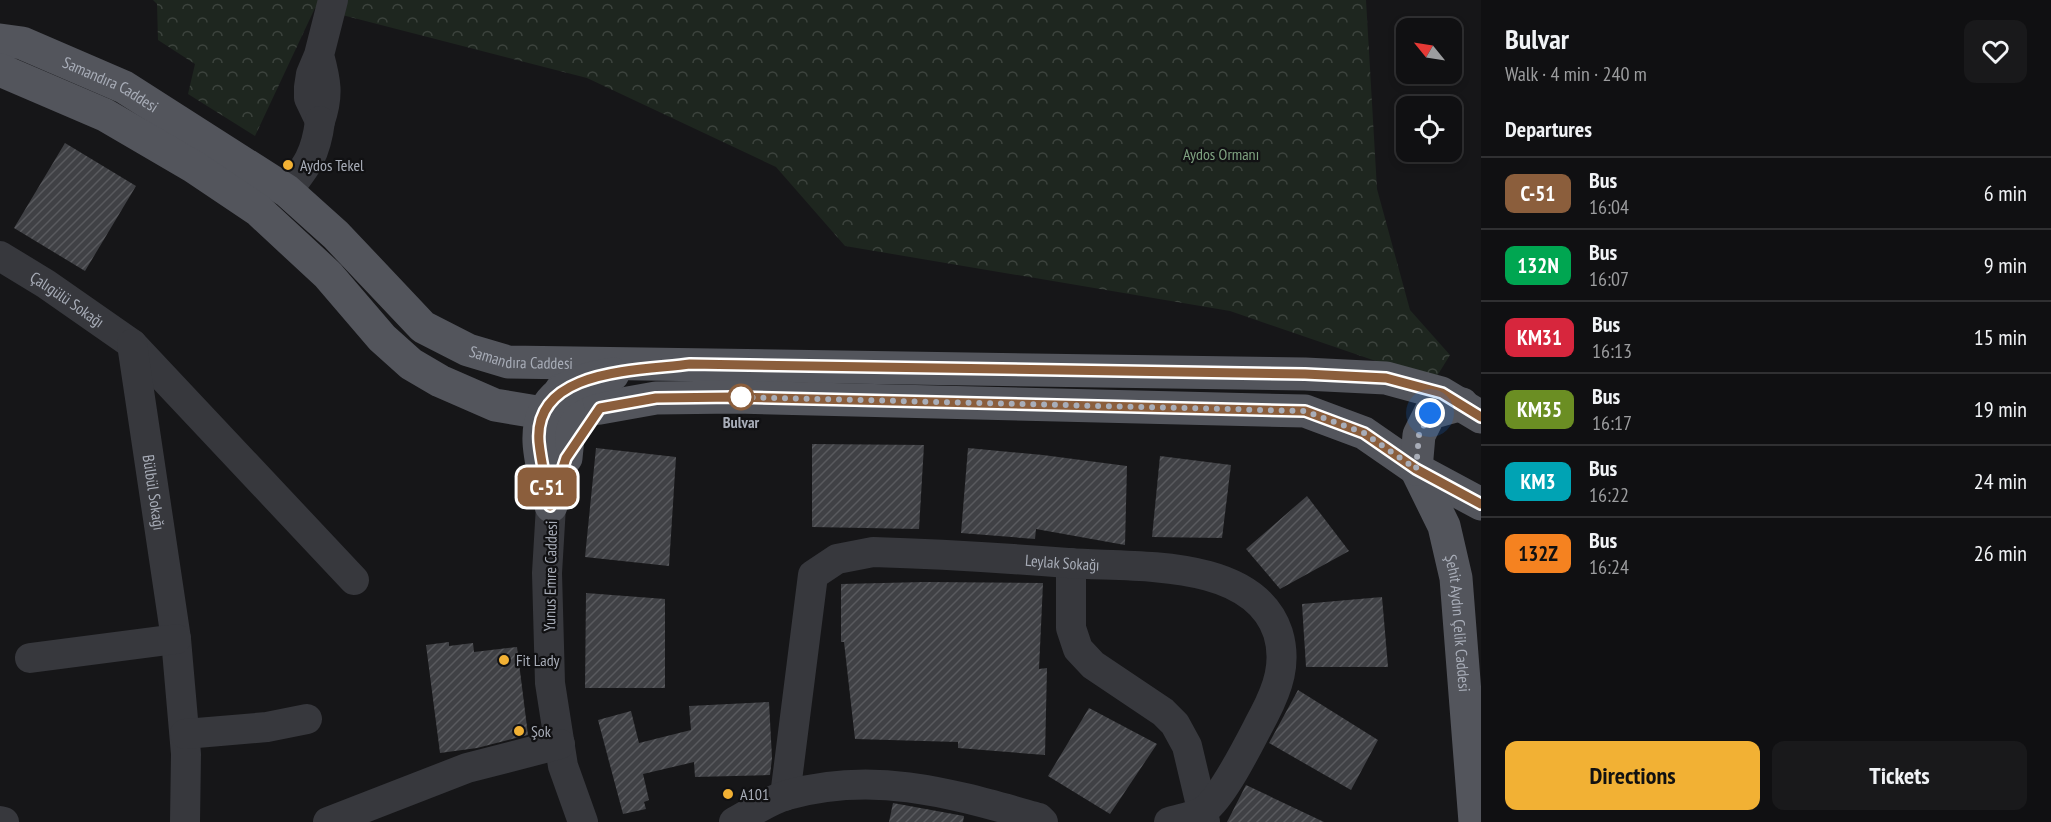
<!DOCTYPE html>
<meta charset="utf-8">
<style>
body{margin:0;font-family:"PT Sans Narrow",sans-serif;background:#19191b;color:#f1f3f6;height:100vh;display:flex;flex-direction:column;font-size:22px;white-space:nowrap}
*{box-sizing:border-box;margin:0}
p{font-size:20px;color:#9c9d9f}
.icon{flex:none;width:33px;height:33px;fill:none;stroke:currentColor;stroke-width:2;stroke-linecap:round;stroke-linejoin:round}
.map{position:relative;flex:1;overflow:hidden}
.panel{display:flex;flex-direction:column;background:#101012;width:570px}
.panel>*{flex:none}
.badge{padding:0 12px;border-radius:9px;font-size:21px;line-height:39px}
.needle{width:39px;rotate:300deg}
.controls{position:absolute;left:1396px;top:18px;display:grid;gap:12px}
.controls a{display:grid;place-items:center;width:66px;height:66px;border-radius:12px;background:#101012;box-shadow:0 3px 9px #0003,0 0 0 2px #303032;font-size:30px}
.you{position:absolute;width:30px;height:30px;margin:-15px;border:4px solid #fff;border-radius:50%;background:#1a73e8;box-shadow:0 0 0 9px #1a73e833}
.map>.badge{position:absolute;translate:-50% -50%;box-shadow:0 0 0 3px #fff}
h2{padding:0 24px;font-size:22px;line-height:54px}
.round{display:grid;place-items:center;flex:none;width:63px;height:63px;border-radius:12px;background:#19191b}
.head{display:flex;align-items:center;justify-content:space-between;height:102px;padding:0 24px}
h1{font-size:28px;font-weight:700;line-height:45px}
.button{display:flex;gap:12px;margin-top:auto;padding:12px 24px}
.button a{flex:1;height:69px;border-radius:12px;background:#f2b134;color:#111;font-size:24px;font-weight:700;line-height:69px;text-align:center}
.button a+a{background:#19191b;color:#f1f3f6}
ul{padding:0;list-style:none}
li{display:flex;align-items:center;gap:18px;height:72px;padding:0 24px;border-top:2px solid #303032}
li div{flex:1}
li b{display:block;font-size:22px}
li em{font-style:normal}
li .badge{min-width:66px;font-weight:700;text-align:center}
main{display:flex;flex:1;min-height:0}
.map>svg:first-child{display:block}
.forest{fill:url(#forest-crowns)}
.building{fill:url(#building-hatch)}
.lines{fill:none;stroke-linecap:round;stroke-linejoin:round}
.minor{stroke:#37383d;stroke-width:30}
.major{stroke:#53555c;stroke-width:33}
.line-casing{stroke:#fff;stroke-width:14}
.line{stroke:#8b5e3c;stroke-width:9}
.walk{stroke:#a8adb8;stroke-width:6;stroke-dasharray:0 10.8}
.poi-dot{fill:#f2b134;stroke:#111113;stroke-width:2}
.stop-dot{fill:#fff;stroke:#8b5e3c;stroke-width:3}
.labels{text-anchor:middle;dominant-baseline:central;stroke-width:4.5;stroke-linejoin:round;paint-order:stroke}
.street-label{font-size:16px;fill:#a8adb8;stroke:#111113}
.park-label{font-size:16px;fill:#7fa381;stroke:#111113}
.poi-label{font-size:16px;fill:#a8adb8;stroke:#111113;text-anchor:start}
.stop-label{font-size:16px;font-weight:bold;fill:#a8adb8;stroke:#111113}
</style>
<main>
<div class="map">
<svg width="1481" height="822" viewBox="0 0 1481 822">
<defs>
<pattern id="forest-crowns" width="20" height="18" patternUnits="userSpaceOnUse" patternTransform="scale(1.5)"><rect width="20" height="18" fill="#1e261f"/><path d="M2 6a3 3 0 1 1 6 0M12 15a3 3 0 1 1 6 0" fill="none" stroke="#3c433d"/></pattern>
<pattern id="building-hatch" width="6" height="6" patternUnits="userSpaceOnUse" patternTransform="scale(1.5)"><rect width="6" height="6" fill="#404145"/><path d="M-1 1l2-2M0 6l6-6M5 7l2-2" fill="none" stroke="#595a5e"/></pattern>
</defs>
<rect width="100%" height="100%" fill="#161618"/>
<path class="forest" d="M 153,0 L 1366,0 L 1377,189 L 1410,310 L 1450,355 L 1434,381 L 1230,311 L 845,246 L 776,167 L 587,78 L 315,8 L 255,136 L 188,94 L 195,64 L 158,40 L 157,4 Z"/>
<g class="building">
<path d="M 65,143 L 136,186 L 85,271 L 14,228 Z"/>
<path d="M 812,444 L 924,445 L 919,529 L 812,527 Z"/>
<path d="M 596,448 L 676,457 L 669,566 L 585,557 Z"/>
<path d="M 968,448 L 1043,455 L 1127,466 L 1125,545 L 1036,529 L 1035,539 L 961,533 Z"/>
<path d="M 1160,456 L 1231,465 L 1222,538 L 1152,537 Z"/>
<path d="M 1307,496 L 1349,551 L 1280,589 L 1246,549 Z"/>
<path d="M 925,582 L 1043,583 L 1039,669 L 1047,668 L 1045,755 L 958,748 L 958,742 L 855,739 L 844,642 L 841,642 L 841,584 Z"/>
<path d="M 586,593 L 665,599 L 665,688 L 585,688 Z"/>
<path d="M 1382,597 L 1388,667 L 1306,667 L 1302,604 Z"/>
<path d="M 449,642 L 449,646 L 473,643 L 474,652 L 517,647 L 528,735 L 477,748 L 440,753 L 426,645 Z"/>
<path d="M 1298,690 L 1378,740 L 1351,790 L 1269,743 Z"/>
<path d="M 769,702 L 772,758 L 770,775 L 695,777 L 694,762 L 643,774 L 649,800 L 644,802 L 646,809 L 623,814 L 598,720 L 631,711 L 639,743 L 691,730 L 689,706 Z"/>
<path d="M 1089,708 L 1157,744 L 1110,814 L 1048,776 Z"/>
<path d="M 1246,785 L 1324,822 L 1227,822 Z"/>
<path d="M 893,803 L 964,816 L 963,822 L 889,822 Z"/>
</g>
<g class="lines">
<g class="minor">
<path d="M 319,55 C 326,81 329,95 320,121 L 309,98 L 309,87 L 311,74 L 319,55 L 333,0"/>
<path d="M 287,191 C 307,166 316,154 320,121"/>
<path id="s1" d="M 0,256 L 46,284 L 132,344 L 354,580"/>
<path id="s2" d="M 132,344 L 176,639 L 186,754 L 185,822"/>
<path d="M 551,506 L 547,573 L 550,683 L 563,766 L 583,822"/>
<path d="M 1071,563 L 1071,628 L 1078,649 L 1093,665 L 1163,712 L 1175,724 L 1187,746 L 1205,822"/>
<path d="M 30,658 L 176,639"/>
<path d="M 185,734 L 267,727 L 307,719"/>
<path id="s3" d="M 785,796 L 813,575 L 837,559 L 873,552 C 938,554 1003,558 1068,563 C 1132,568 1253,557 1278,633 C 1287,663 1278,688 1264,715 C 1252,737 1221,803 1200,813 C 1191,817 1179,819 1169,822"/>
<path d="M 0,821 L 4,822"/>
<path d="M 328,822 L 467,768 L 560,744"/>
<path d="M 734,822 C 751,813 769,800 787,795 C 877,770 953,794 1039,818 L 1043,822"/>
</g>
<g class="major">
<path id="s4" d="M 0,40 L 22,43 L 124,87 L 287,191 L 336,235 L 423,327 L 468,350 L 508,362 L 1305,374 L 1386,378 L 1441,393 L 1481,417"/>
<path d="M 0,70 L 105,115 L 194,167 L 258,210 L 328,275 L 382,338 L 411,364 L 440,381 L 495,405 L 543,413 L 600,408 L 656,398 L 736,397 L 1305,411 L 1364,433 L 1416,469 L 1481,504"/>
<path d="M 561,390 C 573,411 568,435 566,458"/>
<path id="s5" d="M 1416,469 L 1444,526 L 1456,578 L 1475,822"/>
<path d="M 1416,469 L 1419,435 L 1430,413 L 1462,404"/>
<path d="M 551,506 C 547,485 540,463 539,442 C 537,396 573,379 613,374"/>
</g>
</g>
<g class="lines">
<g class="line-casing">
<path id="line" d="M 1481,417 L 1442,393 L 1386,378 L 1305,374 L 690,364 C 639,371 533,368 539,442 C 541,463 547,485 550,506 L 566,458 L 600,408 L 656,398 L 736,397 L 1305,411 L 1364,433 L 1416,469 L 1481,504"/>
</g>
<use href="#line" class="line"/>
<path class="walk" d="M 741,397 L 736,397 L 1305,411 L 1364,433 L 1416,469 L 1419,435 L 1430,413"/>
</g>
<g class="poi-dot">
<circle cx="288" cy="165" r="6"/>
<circle cx="504" cy="660" r="6"/>
<circle cx="519" cy="731" r="6"/>
<circle cx="728" cy="794" r="6"/>
</g>
<circle class="stop-dot" cx="741" cy="397" r="12"/>
<g class="labels">
<g class="street-label">
<text stroke="none"><textPath href="#s4" startOffset="120">Samandıra Caddesi</textPath></text>
<text stroke="none"><textPath href="#s1" startOffset="80">Çalıgülü Sokağı</textPath></text>
<text stroke="none"><textPath href="#s4" startOffset="624">Samandıra Caddesi</textPath></text>
<text stroke="none"><textPath href="#s2" startOffset="150">Bülbül Sokağı</textPath></text>
<text stroke="none"><textPath href="#s3" startOffset="478">Leylak Sokağı</textPath></text>
<text transform="translate(550 576) rotate(-89)">Yunus Emre Caddesi</text>
<text stroke="none"><textPath href="#s5" startOffset="162">Şehit Aydın Çelik Caddesi</textPath></text>
</g>
<g class="park-label">
<text x="1221" y="154">Aydos Ormanı</text>
</g>
<g class="poi-label">
<text x="300" y="165">Aydos Tekel</text>
<text x="516" y="660">Fit Lady</text>
<text x="531" y="731">Şok</text>
<text x="740" y="794">A101</text>
</g>
<g class="stop-label">
<text x="741" y="422">Bulvar</text>
</g>
</g>
</svg>
<div class="controls">
<a><svg class="needle" viewBox="-14 -14 28 28"><path d="M0-13l5 13h-10z" fill="#e53935"/><path d="M0 13l5-13h-10z" fill="#9c9d9f"/></svg></a>
<a><svg class="icon" aria-label="locate" viewBox="0 0 24 24"><circle cx="12" cy="12" r="6"/><path d="M12 2v4M12 18v4M2 12h4M18 12h4"/></svg></a>
</div>
<div class="you" style="left:1430px;top:413px"></div>
<b class="badge" style="left:547px;top:487px;background:#8b5e3c;color:#fff">C-51</b>
</div>
<section class="panel">
<div class="head"><div><h1>Bulvar</h1><p>Walk · 4 min · 240 m</p></div><a class="round"><svg class="icon" aria-label="heart" viewBox="0 0 24 24"><path d="M12 20l-8-8c-3-5 5-10 8-4 3-6 11-1 8 4z"/></svg></a></div>
<h2>Departures</h2>
<ul>
<li><span class="badge" style="background:#8b5e3c;color:#fff">C-51</span><div><b>Bus</b><p>16:04</p></div><em>6 min</em></li>
<li><span class="badge" style="background:#00a651;color:#fff">132N</span><div><b>Bus</b><p>16:07</p></div><em>9 min</em></li>
<li><span class="badge" style="background:#d7263d;color:#fff">KM31</span><div><b>Bus</b><p>16:13</p></div><em>15 min</em></li>
<li><span class="badge" style="background:#6b8e23;color:#fff">KM35</span><div><b>Bus</b><p>16:17</p></div><em>19 min</em></li>
<li><span class="badge" style="background:#00a3b4;color:#fff">KM3</span><div><b>Bus</b><p>16:22</p></div><em>24 min</em></li>
<li><span class="badge" style="background:#f58220;color:#111">132Z</span><div><b>Bus</b><p>16:24</p></div><em>26 min</em></li>
</ul>
<div class="button"><a>Directions</a><a>Tickets</a></div>
</section>
</main>
